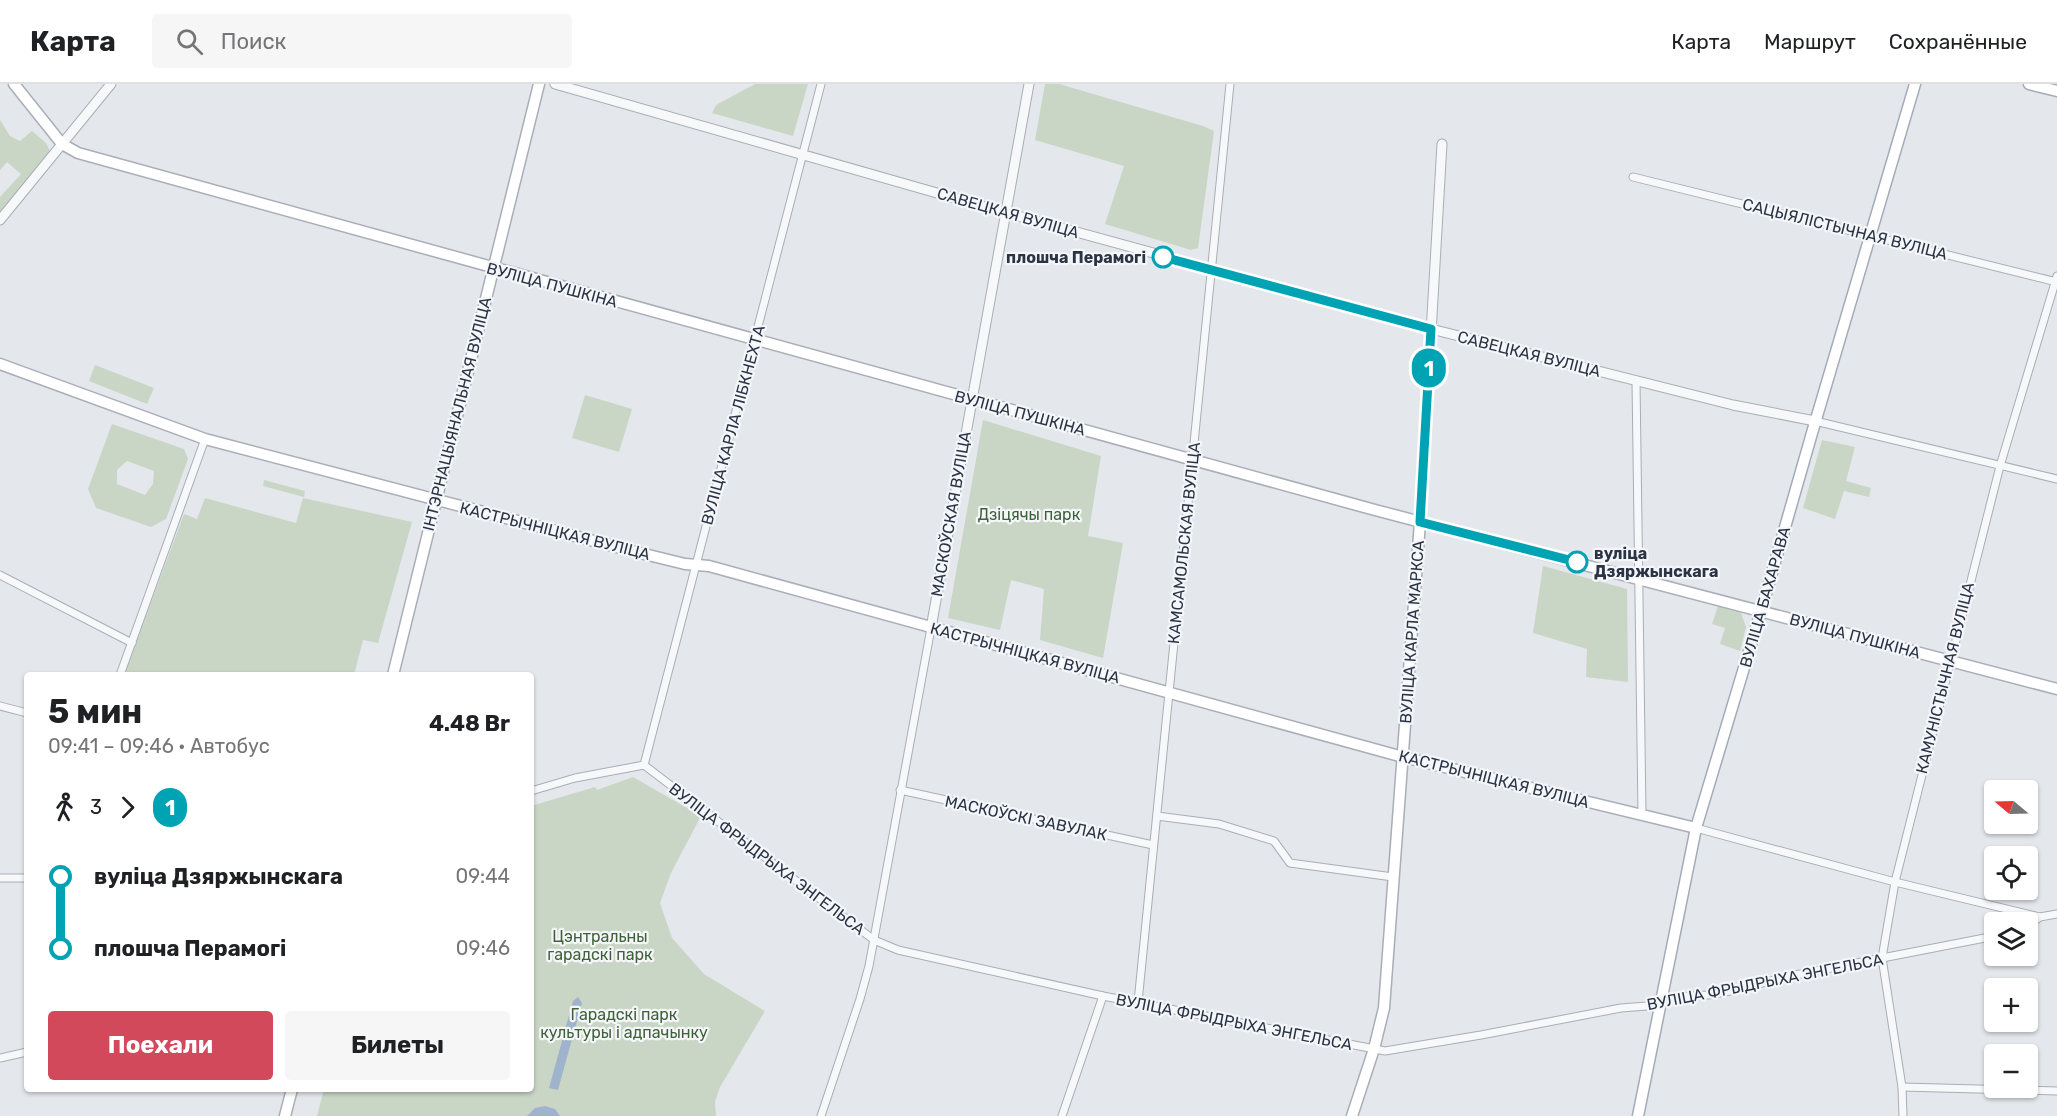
<!DOCTYPE html>
<html lang="ru">
<meta charset="utf-8">
<style>
body{margin:0;font-family:Rubik,sans-serif;background:#f6f6f6;color:#202124;height:100vh;display:flex;flex-direction:column;font-size:22px;white-space:nowrap}
*{box-sizing:border-box;margin:0}
p{font-size:20px;color:#757577}
.icon{flex:none;width:33px;height:33px;fill:none;stroke:currentColor;stroke-width:2;stroke-linecap:round;stroke-linejoin:round}
.map{position:relative;flex:1;overflow:hidden}
.side{position:absolute;left:24px;top:588px;width:510px;height:420px;display:flex;flex-direction:column;background:#fff;border-radius:6px;box-shadow:0 2px 4px #0004}
.side>*{flex:none}
.badge{padding:0 12px;border-radius:20px;font-size:21px;line-height:39px}
.needle{width:39px;rotate:289deg}
.tools{position:absolute;left:1984px;top:696px;display:grid;gap:12px}
.tools a{display:grid;place-items:center;width:54px;height:54px;border-radius:6px;background:#fff;box-shadow:0 2px 4px #0004;font-size:30px}
.map>.badge{position:absolute;translate:-50% -50%;box-shadow:0 0 0 3px #fff}
.legs{display:flex;align-items:center;gap:9px;height:66px;padding:0 24px;font-size:20px}
.legs p{margin-inline-start:auto}
.headline{display:flex;align-items:center;justify-content:space-between;height:102px;padding:0 24px}
h1{font-size:33px;font-weight:700;line-height:45px}
.action{display:flex;gap:12px;margin-top:auto;padding:12px 24px}
.action a{flex:1;height:69px;border-radius:6px;background:#d1495b;color:#fff;font-size:24px;font-weight:700;line-height:69px;text-align:center}
.action a+a{background:#f6f6f6;color:#202124}
ul{padding:0 24px;list-style:none}
li{display:flex;align-items:center;gap:21px;height:72px;font-size:22px}
li i{display:grid;place-items:center;width:9px;height:100%;margin:0 8px;background:currentColor}
li i::after{content:'';width:15px;height:15px;margin:-8px;border:4px solid;border-radius:50%;background:#fff}
li p{margin-inline-start:auto}
li:first-child i{background:linear-gradient(#0000 50%,currentColor 0)}
li:last-child i{background:linear-gradient(currentColor 50%,#0000 0)}
header{display:flex;align-items:center;gap:36px;box-sizing:border-box;height:84px;padding:0 30px;background:#fff;border-bottom:2px solid #e0e0e0}
header strong{font-size:28px}
nav{display:flex;gap:33px;margin-inline-start:auto;font-size:21px}
.search{width:420px;height:54px;background:#f6f6f6;display:flex;align-items:center;gap:15px;box-sizing:border-box;padding:0 21px;border-radius:6px;color:#757577;font-size:22px}
.map>svg:first-child{display:block}
.green{fill:#c9d6c5;fill-rule:evenodd}
.water{fill:#9fb4cc}
.lines{fill:none;stroke-linecap:round;stroke-linejoin:round}
.minor-casing{stroke:#a9aeb7;stroke-width:9}
.tertiary-casing{stroke:#a9aeb7;stroke-width:11}
.secondary-casing{stroke:#a9aeb7;stroke-width:13}
.primary-casing{stroke:#a3abb8;stroke-width:13}
.minor{stroke:#f7f8fa;stroke-width:7}
.tertiary{stroke:#f7f8fa;stroke-width:9}
.secondary{stroke:#fff;stroke-width:10}
.primary{stroke:#fff;stroke-width:10}
.line-1-casing{stroke:#fff;stroke-width:14}
.line-1{stroke:#00a3b4;stroke-width:9}
.stop-1-dot{fill:#fff;stroke:#00a3b4;stroke-width:3}
.labels{text-anchor:middle;dominant-baseline:central;stroke-width:4.5;stroke-linejoin:round;paint-order:stroke}
.street-label{font-size:16px;fill:#2b3445;stroke:#f4f6f9}
.stop-label{font-size:16px;font-weight:bold;fill:#2b3445;stroke:#f4f6f9;text-anchor:end}
.park-label{font-size:16px;fill:#3f6138;stroke:#f4f6f9}
</style>
<header>
<strong>Карта</strong>
<div class="search"><svg class="icon" aria-label="search" viewBox="0 0 24 24"><circle cx="10" cy="10" r="6"/><path d="M15 15l6 6"/></svg>Поиск</div>
<nav><a>Карта</a><a>Маршрут</a><a>Сохранённые</a></nav>
</header>
<div class="map">
<svg width="2057" height="1032" viewBox="0 0 2057 1032">
<rect width="100%" height="100%" fill="#e4e7ec"/>
<g class="green">
<path d="M 755,0 L 808,0 L 793,52 L 712,29 L 716,21 Z"/>
<path d="M 1045,0 L 1059,0 L 1203,42 L 1214,47 L 1198,164 L 1191,166 L 1105,140 L 1124,82 L 1035,56 Z"/>
<path d="M 0,36 L 10,52 L 20,57 L 32,47 L 46,59 L 52,71 L 0,136 L 0,113 L 21,90 L 7,78 L 0,86 Z"/>
<path d="M 95,281 L 154,304 L 147,320 L 89,297 Z"/>
<path d="M 585,311 L 632,325 L 619,368 L 572,354 Z"/>
<path d="M 983,336 L 1101,372 L 1088,452 L 1123,459 L 1103,574 L 1040,556 L 1044,505 L 1011,496 L 1000,546 L 948,534 Z"/>
<path d="M 112,340 L 184,365 L 188,375 L 166,435 L 151,443 L 96,424 L 88,405 ZM 127,377 L 154,387 L 153,400 L 145,411 L 117,400 L 117,386 Z"/>
<path d="M 1822,356 L 1855,363 L 1846,397 L 1871,404 L 1869,413 L 1844,407 L 1835,435 L 1803,424 Z"/>
<path d="M 264,396 L 305,407 L 304,413 L 263,402 Z"/>
<path d="M 205,414 L 296,439 L 303,414 L 412,438 L 378,559 L 363,556 L 354,591 L 124,591 L 184,430 L 197,435 Z"/>
<path d="M 1543,482 L 1627,505 L 1628,598 L 1586,593 L 1587,565 L 1533,549 Z"/>
<path d="M 1718,522 L 1741,529 L 1746,543 L 1740,567 L 1720,560 L 1725,544 L 1712,540 Z"/>
<path d="M 633,693 L 701,732 L 671,789 L 660,819 L 672,854 L 704,890 L 765,927 L 720,1003 L 715,1018 L 716,1032 L 317,1032 L 324,1005 L 531,1005 L 531,722 L 595,703 L 597,706 Z"/>
</g>
<g class="water">
<path d="M 578,913 L 582,919 L 558,1006 L 549,1004 L 573,917 Z"/>
<path d="M 545,1022 L 555,1025 L 560,1032 L 527,1032 L 535,1024 Z"/>
</g>
<g class="lines">
<g class="minor-casing">
<g id="minor">
<path d="M 1633,93 L 2057,198"/>
<path d="M 1636,297 L 1642,730"/>
<path d="M 1815,337 L 2057,395"/>
<path d="M 0,491 L 132,559"/>
<path d="M 120,591 L 205,355"/>
<path d="M 0,622 L 27,629"/>
<path d="M 644,681 L 821,0"/>
<path d="M 900,706 L 1153,761"/>
<path d="M 531,707 L 575,694 L 644,681 L 874,856 L 898,866 L 1103,912 L 1385,967 L 1481,951 L 1621,924 L 1647,922 L 1675,913 L 1708,911 L 1730,907 L 1795,891 L 1995,852"/>
<path d="M 1157,732 L 1219,740 L 1274,757 L 1290,779 L 1393,793"/>
<path d="M 1696,744 L 1895,798 L 2040,833 L 2057,830"/>
<path d="M 0,794 L 27,794"/>
<path d="M 2028,842 L 2040,833"/>
<path d="M 1138,918 L 1230,0"/>
<path d="M 0,974 L 27,968"/>
<path d="M 1902,1003 L 2057,1007"/>
<path d="M 821,1032 L 860,915 L 869,882 L 931,544"/>
<path d="M 1062,1032 L 1103,912"/>
<path d="M 1903,1032 L 1902,1003 L 1882,874 L 1895,798 L 2000,382 L 2057,192"/>
</g>
</g>
<g class="tertiary-casing">
<g id="tertiary">
<path d="M 555,0 L 1007,129 L 1431,245 L 1733,321 L 1815,337"/>
<path d="M 0,136 L 111,0"/>
<path d="M 1420,438 L 1442,60"/>
<path d="M 931,544 L 1029,0"/>
</g>
</g>
<g class="secondary-casing">
<g id="secondary">
<path d="M 14,0 L 62,60 L 78,69 L 1375,426 L 2057,605"/>
<path d="M 0,280 L 205,355 L 632,467 L 685,480 L 709,482 L 1403,673 L 1696,744"/>
<path d="M 393,591 L 539,0"/>
<path d="M 285,1032 L 292,1005"/>
<path d="M 1352,1032 L 1374,965 L 1384,924 L 1420,438"/>
</g>
</g>
<g class="primary-casing">
<g id="primary">
<path d="M 2029,0 L 2057,7"/>
<path d="M 1638,1032 L 1696,744 L 1761,527 L 1812,349 L 1915,0"/>
</g>
</g>
<use href="#minor" class="minor"/>
<use href="#tertiary" class="tertiary"/>
<use href="#secondary" class="secondary"/>
<use href="#primary" class="primary"/>
</g>
<g class="lines">
<g class="line-1-casing">
<path id="line-1" d="M 1163,173 L 1431,245 L 1420,438 L 1577,478"/>
</g>
<use href="#line-1" class="line-1"/>
</g>
<g class="stop-1-dot">
<circle cx="1163" cy="173" r="10"/>
<circle cx="1577" cy="478" r="10"/>
</g>
<g class="labels">
<g class="street-label">
<text transform="translate(1008 129) rotate(16)">САВЕЦКАЯ ВУЛІЦА</text>
<text transform="translate(1845 145) rotate(14)">САЦЫЯЛІСТЫЧНАЯ ВУЛІЦА</text>
<text transform="translate(552 201) rotate(15)">ВУЛІЦА ПУШКІНА</text>
<text transform="translate(1529 270) rotate(14)">САВЕЦКАЯ ВУЛІЦА</text>
<text transform="translate(1020 329) rotate(15)">ВУЛІЦА ПУШКІНА</text>
<text transform="translate(457 330) rotate(-76)">ІНТЭРНАЦЫЯНАЛЬНАЯ ВУЛІЦА</text>
<text transform="translate(733 341) rotate(-75)">ВУЛІЦА КАРЛА ЛІБКНЕХТА</text>
<text transform="translate(951 430) rotate(-80)">МАСКОЎСКАЯ ВУЛІЦА</text>
<text transform="translate(555 447) rotate(14)">КАСТРЫЧНІЦКАЯ ВУЛІЦА</text>
<text transform="translate(1184 459) rotate(-84)">КАМСАМОЛЬСКАЯ ВУЛІЦА</text>
<text transform="translate(1765 513) rotate(-74)">ВУЛІЦА БАХАРАВА</text>
<text transform="translate(1412 548) rotate(-86)">ВУЛІЦА КАРЛА МАРКСА</text>
<text transform="translate(1855 552) rotate(15)">ВУЛІЦА ПУШКІНА</text>
<text transform="translate(1025 569) rotate(15)">КАСТРЫЧНІЦКАЯ ВУЛІЦА</text>
<text transform="translate(1945 594) rotate(-76)">КАМУНІСТЫЧНАЯ ВУЛІЦА</text>
<text transform="translate(1494 695) rotate(14)">КАСТРЫЧНІЦКАЯ ВУЛІЦА</text>
<text transform="translate(1026 734) rotate(12)">МАСКОЎСКІ ЗАВУЛАК</text>
<text transform="translate(767 775) rotate(37)">ВУЛІЦА ФРЫДРЫХА ЭНГЕЛЬСА</text>
<text transform="translate(1765 898) rotate(-11)">ВУЛІЦА ФРЫДРЫХА ЭНГЕЛЬСА</text>
<text transform="translate(1234 938) rotate(11)">ВУЛІЦА ФРЫДРЫХА ЭНГЕЛЬСА</text>
</g>
<g class="stop-label">
<text x="1146" y="173">плошча Перамогі</text>
<text x="1594" y="469" text-anchor="start">вуліца<tspan x="1594" dy="18">Дзяржынскага</tspan></text>
</g>
<g class="park-label">
<text x="1029" y="430">Дзіцячы парк</text>
<text x="600" y="852">Цэнтральны<tspan x="600" dy="18">гарадскі парк</tspan></text>
<text x="624" y="930">Гарадскі парк<tspan x="624" dy="18">культуры і адпачынку</tspan></text>
</g>
</g>
</svg>
<div class="tools">
<a><svg class="needle" viewBox="-14 -14 28 28"><path d="M0-13l5 13h-10z" fill="#e53935"/><path d="M0 13l5-13h-10z" fill="#757577"/></svg></a>
<a><svg class="icon" aria-label="locate" viewBox="0 0 24 24"><circle cx="12" cy="12" r="6"/><path d="M12 2v4M12 18v4M2 12h4M18 12h4"/></svg></a>
<a><svg class="icon" aria-label="layers" viewBox="0 0 24 24"><path d="M12 4l9 5-9 5-9-5zM3 14l9 5 9-5"/></svg></a>
<a>+</a>
<a>−</a>
</div>
<b class="badge" style="left:1429px;top:284px;background:#00a3b4;color:#fff">1</b>
<section class="side">
<div class="headline"><div><h1>5 мин</h1><p>09:41 – 09:46 · Автобус</p></div><b>4.48 Br</b></div>
<div class="legs"><svg class="icon" aria-label="walk" viewBox="0 0 24 24"><circle cx="13" cy="4" r="2"/><path d="M13 8l-2 6 4 7M11 14l-3 7M7 12l3-4h3l4 4"/></svg>3<svg class="icon" aria-label="forward" viewBox="0 0 24 24"><path d="M9 5l7 7-7 7"/></svg><b class="badge" style="background:#00a3b4;color:#fff">1</b></div>
<ul>
<li><i style="color:#00a3b4"></i><b>вуліца Дзяржынскага</b><p>09:44</p></li>
<li><i style="color:#00a3b4"></i><b>плошча Перамогі</b><p>09:46</p></li>
</ul>
<div class="action"><a>Поехали</a><a>Билеты</a></div>
</section>
</div>
